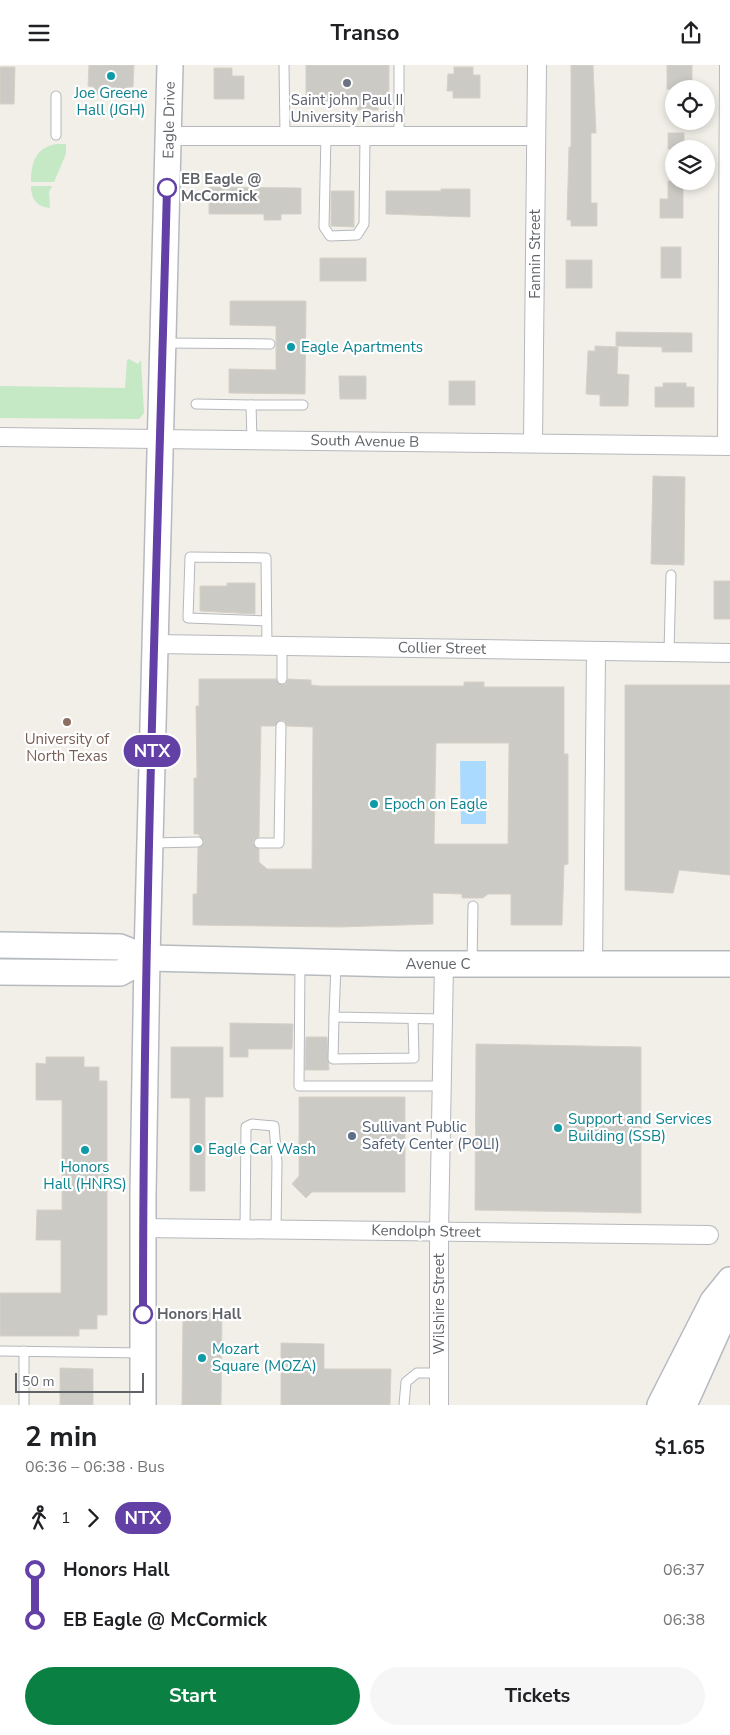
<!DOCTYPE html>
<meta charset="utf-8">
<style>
body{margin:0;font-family:"Nunito Sans",sans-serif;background:#f6f6f6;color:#202124;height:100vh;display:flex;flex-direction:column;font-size:19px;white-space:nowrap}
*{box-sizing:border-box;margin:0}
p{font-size:16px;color:#757577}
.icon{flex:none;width:28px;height:28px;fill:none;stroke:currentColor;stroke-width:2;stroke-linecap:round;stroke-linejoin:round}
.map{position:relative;height:1340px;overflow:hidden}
.panel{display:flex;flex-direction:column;background:#fff;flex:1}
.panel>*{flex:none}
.badge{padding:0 10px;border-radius:16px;font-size:18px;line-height:32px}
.tools{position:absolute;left:665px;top:15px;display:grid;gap:10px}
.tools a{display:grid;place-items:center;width:50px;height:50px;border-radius:50%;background:#fff;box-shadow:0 2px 8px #0003;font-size:25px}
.scale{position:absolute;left:15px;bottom:12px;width:129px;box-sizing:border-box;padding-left:5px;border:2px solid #5f6368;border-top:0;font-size:14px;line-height:18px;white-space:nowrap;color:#5f6368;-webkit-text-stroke:4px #fff;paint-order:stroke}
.map>.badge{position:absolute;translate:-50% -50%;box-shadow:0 0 0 2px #fff}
.legs{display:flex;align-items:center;gap:8px;height:55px;padding:0 25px;font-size:16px}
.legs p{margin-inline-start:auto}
.headline{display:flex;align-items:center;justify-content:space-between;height:85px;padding:0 25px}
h1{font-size:28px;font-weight:700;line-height:38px}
.primary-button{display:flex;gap:10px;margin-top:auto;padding:10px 25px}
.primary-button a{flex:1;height:58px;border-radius:30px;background:#0b8043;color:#fff;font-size:20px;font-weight:700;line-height:58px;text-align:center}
.primary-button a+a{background:#f6f6f6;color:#202124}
ul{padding:0 25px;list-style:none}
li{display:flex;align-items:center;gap:18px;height:50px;font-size:19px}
li i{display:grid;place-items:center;width:8px;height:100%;margin:0 6px;background:currentColor}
li i::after{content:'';width:12px;height:12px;margin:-6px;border:4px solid;border-radius:50%;background:#fff}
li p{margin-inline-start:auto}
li:first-child i{background:linear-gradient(#0000 50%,currentColor 0)}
li:last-child i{background:linear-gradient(currentColor 50%,#0000 0)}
header{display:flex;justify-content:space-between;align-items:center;height:65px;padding:0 25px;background:#fff;font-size:22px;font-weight:700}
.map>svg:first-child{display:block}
.green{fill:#c5e8c5}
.water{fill:#aadaff}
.building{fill:#cccac5;stroke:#d6d1c6;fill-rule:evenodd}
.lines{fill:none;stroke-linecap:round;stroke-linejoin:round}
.lane-casing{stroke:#b5b8bc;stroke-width:11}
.street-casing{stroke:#b5b8bc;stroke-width:20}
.secondary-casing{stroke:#b6babf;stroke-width:28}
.lane{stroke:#fff;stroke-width:9}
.street{stroke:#fff;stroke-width:18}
.secondary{stroke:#fff;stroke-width:25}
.line-1-casing{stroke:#fff;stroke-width:11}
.line-1{stroke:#6240a6;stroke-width:8}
.culture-dot{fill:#0f9aa8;stroke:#fff;stroke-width:2}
.worship-dot{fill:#6b7280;stroke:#fff;stroke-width:2}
.stop-1-dot{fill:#fff;stroke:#6240a6;stroke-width:2.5}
.education-dot{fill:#8d6e63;stroke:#fff;stroke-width:2}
.service-dot{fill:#5c6f8a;stroke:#fff;stroke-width:2}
.labels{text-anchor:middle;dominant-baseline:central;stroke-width:4.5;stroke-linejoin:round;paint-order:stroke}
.culture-label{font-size:15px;fill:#0d838f;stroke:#fff;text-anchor:start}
.worship-label{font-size:15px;fill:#5b616d;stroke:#fff}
.street-label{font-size:15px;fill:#5f6368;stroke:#fff}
.stop-label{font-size:15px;font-weight:bold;fill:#5f6368;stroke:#fff;text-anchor:start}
.education-label{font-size:15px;fill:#785e54;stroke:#fff}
.service-label{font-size:15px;fill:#4e5e75;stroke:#fff;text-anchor:start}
</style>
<header><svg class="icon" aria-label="menu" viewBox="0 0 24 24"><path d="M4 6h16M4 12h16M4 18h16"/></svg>Transo<svg class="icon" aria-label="share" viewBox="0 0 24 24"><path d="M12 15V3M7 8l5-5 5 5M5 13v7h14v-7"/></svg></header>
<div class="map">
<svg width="730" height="1340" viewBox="0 0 730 1340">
<rect width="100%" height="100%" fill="#f1efe8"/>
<g class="green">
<path d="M 57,79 L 66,79 L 66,89 L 54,117 L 31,117 C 31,97 36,82 57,79 Z"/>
<path d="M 31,121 L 52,121 L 49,127 L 50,143 C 37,142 31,134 31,121 Z"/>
<path d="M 129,294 L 138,299 L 141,295 L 144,348 L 139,354 L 0,353 L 0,321 L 125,323 L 127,295 Z"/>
</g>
<path class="water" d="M 460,696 L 486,696 L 486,759 L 461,759 Z"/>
<g class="building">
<path d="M 89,0 L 134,0 L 133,22 L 128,22 L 128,30 L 94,29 L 94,22 L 88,21 Z"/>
<path d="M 306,0 L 389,0 L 389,40 L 378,40 L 378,45 L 357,45 L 357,40 L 337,40 L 337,36 L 306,36 Z"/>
<path d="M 571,0 L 593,0 L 596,68 L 591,68 L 591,138 L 597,138 L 597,161 L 571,161 L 571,155 L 567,155 L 569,82 L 571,82 Z"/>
<rect x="667" y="0" width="25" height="24"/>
<path d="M 0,2 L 15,2 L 14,39 L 0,39 Z"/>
<path d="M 454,2 L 473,2 L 473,10 L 480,10 L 480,33 L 453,33 L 453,26 L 447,26 L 448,9 L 454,9 Z"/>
<path d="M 214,3 L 232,3 L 232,11 L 244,11 L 244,34 L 214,34 Z"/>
<rect x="668" y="68" width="16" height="16"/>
<path d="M 668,116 L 683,116 L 683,153 L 660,153 L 660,134 L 668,134 Z"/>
<path d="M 209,122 L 301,123 L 301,149 L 281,149 L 281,155 L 264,155 L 264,149 L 209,149 Z"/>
<path d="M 441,124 L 470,124 L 470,152 L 386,149 L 386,126 L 441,126 Z"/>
<path d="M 331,126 L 354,126 L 354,162 L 331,161 Z"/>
<rect x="661" y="182" width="20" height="31"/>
<rect x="320" y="193" width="46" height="23"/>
<rect x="566" y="195" width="26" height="28"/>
<path d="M 230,236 L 306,236 L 305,329 L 229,328 L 229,304 L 276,305 L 276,261 L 230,260 Z"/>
<path d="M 616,267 L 692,268 L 692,287 L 662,287 L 662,282 L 616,281 Z"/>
<path d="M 595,281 L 618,282 L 617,309 L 629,310 L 628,341 L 600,341 L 600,330 L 586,329 L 588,286 L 595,286 Z"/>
<path d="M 339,311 L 366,311 L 366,334 L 340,334 Z"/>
<rect x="449" y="316" width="26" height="24"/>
<path d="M 663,318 L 686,318 L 686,322 L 694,322 L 694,342 L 655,342 L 655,322 L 663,322 Z"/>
<path d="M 653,411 L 685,412 L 684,500 L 651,499 Z"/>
<rect x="714" y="516" width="16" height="38"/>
<path d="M 227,518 L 255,518 L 255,549 L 200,546 L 200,521 L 227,521 Z"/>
<path d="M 199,614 L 276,614 L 282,620 L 286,619 L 288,614 L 311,615 L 311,620 L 320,621 L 464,621 L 464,617 L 484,617 L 484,622 L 564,622 L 564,689 L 568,689 L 568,799 L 564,800 L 562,860 L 511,860 L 511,829 L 488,829 L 483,833 L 462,833 L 462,829 L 433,828 L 433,859 L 339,862 L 193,860 L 193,829 L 197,829 L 198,783 L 204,777 L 198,769 L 194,769 L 194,713 L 197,713 L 196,641 L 199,641 ZM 281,655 L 285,656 L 287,661 L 313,662 L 312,804 L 267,804 L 259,797 L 259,784 L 253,778 L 254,774 L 259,772 L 261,661 L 275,661 ZM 436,678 L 509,678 L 508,779 L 434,779 Z"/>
<path d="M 625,620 L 730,620 L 730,810 L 679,805 L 673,828 L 625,825 Z"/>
<path d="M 230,958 L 293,959 L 292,984 L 248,984 L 248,992 L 230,992 Z"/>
<path d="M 306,972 L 327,972 L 329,1005 L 305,1005 Z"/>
<path d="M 476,979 L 641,982 L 641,1148 L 475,1145 Z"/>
<path d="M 171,982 L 223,982 L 223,1032 L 205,1032 L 205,1126 L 190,1126 L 190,1033 L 171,1033 Z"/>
<path d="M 46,992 L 84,992 L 84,1002 L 99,1002 L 99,1016 L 107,1016 L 107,1250 L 97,1250 L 97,1264 L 79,1264 L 79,1271 L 0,1271 L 0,1228 L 61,1228 L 61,1175 L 36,1175 L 37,1145 L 62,1145 L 62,1035 L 36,1035 L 36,998 L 46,999 Z"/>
<path d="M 299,1032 L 405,1032 L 405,1127 L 312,1127 L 306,1133 L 292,1119 L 299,1111 Z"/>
<path d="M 183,1247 L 222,1247 L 221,1340 L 182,1340 Z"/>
<path d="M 281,1278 L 324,1279 L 324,1304 L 391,1304 L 390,1340 L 281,1340 Z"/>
<path d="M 60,1303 L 93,1304 L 93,1340 L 60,1340 Z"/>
</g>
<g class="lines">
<g class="lane-casing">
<g id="lane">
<path d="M 284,0 L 285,70"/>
<path d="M 56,31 L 56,70"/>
<path d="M 326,70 L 324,162 L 330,171 L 357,170 L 364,159 L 365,70"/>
<path d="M 399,70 L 399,0"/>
<path d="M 165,278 L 270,279"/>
<path d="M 196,339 L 251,340 L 252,375"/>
<path d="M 251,340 L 303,340"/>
<path d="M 266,556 L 188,553 L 190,492 L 266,493 L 267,581"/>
<path d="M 282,581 L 282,614"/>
<path d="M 669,587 L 671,510"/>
<path d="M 152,778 L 198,777"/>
<path d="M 259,778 L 279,778 L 281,661"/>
<path d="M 300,898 L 299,1021 L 442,1021"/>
<path d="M 336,899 L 334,952 L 443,954"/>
<path d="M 472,899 L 473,841"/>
<path d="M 334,952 L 333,994 L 414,993 L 413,954"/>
<path d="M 245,1164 L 246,1062 L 252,1059 L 274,1061 L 277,1097 L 276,1164"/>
<path d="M 0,1286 L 142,1288"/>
<path d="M 24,1340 L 24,1286"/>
<path d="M 404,1340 L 406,1317 L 417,1308 L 439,1308"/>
</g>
</g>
<g class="street-casing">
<g id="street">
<path d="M 168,71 L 536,71"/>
<path d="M 0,372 L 730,381"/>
<path d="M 533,378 L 537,0"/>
<path d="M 727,381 L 729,0"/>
<path d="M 154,579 L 730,588"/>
<path d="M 593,899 L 596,586"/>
<path d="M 143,1163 L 709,1170"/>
<path d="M 439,1340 L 439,1166 L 444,899"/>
</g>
</g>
<g class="secondary-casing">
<g id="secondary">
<path d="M 0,880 L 120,882 L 147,893 L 398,899 L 730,899"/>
<path d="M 0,907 L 120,908 L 147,893"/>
<path d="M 143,1340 L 143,1130 L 147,893 L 170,0"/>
<path d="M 660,1340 L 713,1236 L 730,1215"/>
<path d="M 684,1340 L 728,1242"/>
</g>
</g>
<use href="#lane" class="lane"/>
<use href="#street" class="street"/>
<use href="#secondary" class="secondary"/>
</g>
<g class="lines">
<g class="line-1-casing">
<path id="line-1" d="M 143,1249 C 143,873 157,498 167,123"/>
</g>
<use href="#line-1" class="line-1"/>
</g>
<g class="culture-dot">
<circle cx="111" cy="11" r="5"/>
<circle cx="291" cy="282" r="5"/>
<circle cx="374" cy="739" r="5"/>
<circle cx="558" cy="1063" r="5"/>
<circle cx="198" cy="1084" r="5"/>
<circle cx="85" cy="1085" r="5"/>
<circle cx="202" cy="1293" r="5"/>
</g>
<circle class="worship-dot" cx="347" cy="18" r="5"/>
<g class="stop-1-dot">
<circle cx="167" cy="123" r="9"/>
<circle cx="143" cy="1249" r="9"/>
</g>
<circle class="education-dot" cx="67" cy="657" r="5"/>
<circle class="service-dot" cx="352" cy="1071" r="5"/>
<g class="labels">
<g class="culture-label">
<text x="111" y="28" text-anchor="middle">Joe Greene<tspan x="111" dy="17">Hall (JGH)</tspan></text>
<text x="301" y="282">Eagle Apartments</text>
<text x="384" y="739">Epoch on Eagle</text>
<text x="568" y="1054">Support and Services<tspan x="568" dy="17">Building (SSB)</tspan></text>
<text x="208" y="1084">Eagle Car Wash</text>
<text x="85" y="1102" text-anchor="middle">Honors<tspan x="85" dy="17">Hall (HNRS)</tspan></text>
<text x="212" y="1284">Mozart<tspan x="212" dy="17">Square (MOZA)</tspan></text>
</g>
<g class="worship-label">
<text x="347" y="35">Saint john Paul II<tspan x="347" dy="17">University Parish</tspan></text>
</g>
<g class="street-label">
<text transform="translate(169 55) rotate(-89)">Eagle Drive</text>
<text transform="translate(535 189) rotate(-90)">Fannin Street</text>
<text transform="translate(365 376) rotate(1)">South Avenue B</text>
<text transform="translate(442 583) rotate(1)">Collier Street</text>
<text x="438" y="899">Avenue C</text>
<text transform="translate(426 1166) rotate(1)">Kendolph Street</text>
<text transform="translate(439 1239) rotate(-90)">Wilshire Street</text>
</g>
<g class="stop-label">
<text x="181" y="114">EB Eagle @<tspan x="181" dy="17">McCormick</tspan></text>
<text x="157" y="1249">Honors Hall</text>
</g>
<g class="education-label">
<text x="67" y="674">University of<tspan x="67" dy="17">North Texas</tspan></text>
</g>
<g class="service-label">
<text x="362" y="1062">Sullivant Public<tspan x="362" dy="17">Safety Center (POLI)</tspan></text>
</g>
</g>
</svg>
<div class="tools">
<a><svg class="icon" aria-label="locate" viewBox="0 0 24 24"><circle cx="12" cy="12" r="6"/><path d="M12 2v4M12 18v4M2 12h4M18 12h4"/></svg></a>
<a><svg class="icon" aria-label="layers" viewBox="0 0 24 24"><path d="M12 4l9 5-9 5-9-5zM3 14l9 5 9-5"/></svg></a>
</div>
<div class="scale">50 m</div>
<b class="badge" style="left:152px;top:686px;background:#6240a6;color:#fff">NTX</b>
</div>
<section class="panel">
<div class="headline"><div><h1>2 min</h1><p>06:36 – 06:38 · Bus</p></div><b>$1.65</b></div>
<div class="legs"><svg class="icon" aria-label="walk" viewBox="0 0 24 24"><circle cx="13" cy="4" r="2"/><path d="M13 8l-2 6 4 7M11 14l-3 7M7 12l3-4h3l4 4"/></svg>1<svg class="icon" aria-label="forward" viewBox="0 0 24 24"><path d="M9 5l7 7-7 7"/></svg><b class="badge" style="background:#6240a6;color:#fff">NTX</b></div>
<ul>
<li><i style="color:#6240a6"></i><b>Honors Hall</b><p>06:37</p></li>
<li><i style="color:#6240a6"></i><b>EB Eagle @ McCormick</b><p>06:38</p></li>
</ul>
<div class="primary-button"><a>Start</a><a>Tickets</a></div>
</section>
